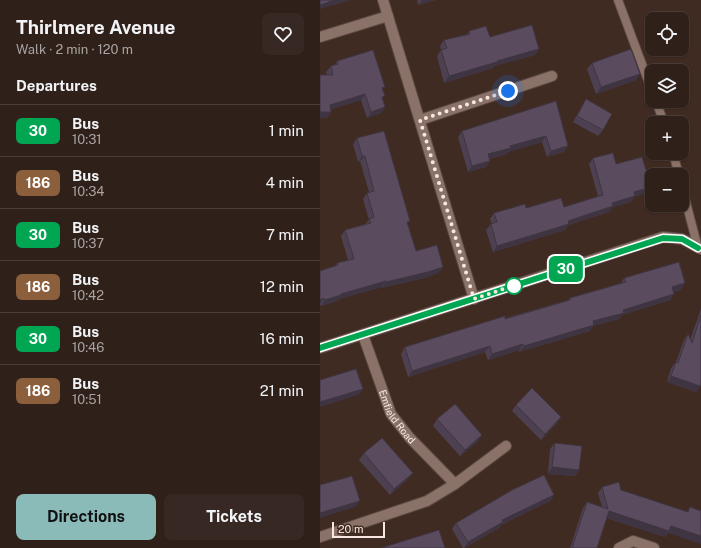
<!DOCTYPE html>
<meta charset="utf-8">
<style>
body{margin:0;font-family:"Public Sans",sans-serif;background:#382823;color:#f1f3f6;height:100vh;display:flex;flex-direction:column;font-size:15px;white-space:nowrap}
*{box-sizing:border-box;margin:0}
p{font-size:13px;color:#a8a3a2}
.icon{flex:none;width:22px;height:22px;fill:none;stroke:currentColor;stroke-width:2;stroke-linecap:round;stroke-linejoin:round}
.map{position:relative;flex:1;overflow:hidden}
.details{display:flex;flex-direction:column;background:#30201a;width:320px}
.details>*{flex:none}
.badge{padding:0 8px;border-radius:6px;font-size:14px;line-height:26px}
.tools{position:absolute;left:325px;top:12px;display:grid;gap:8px}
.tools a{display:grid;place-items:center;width:44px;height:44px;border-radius:8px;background:#30201a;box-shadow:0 1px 3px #0004,0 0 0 1px #4b3e39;font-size:20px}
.scale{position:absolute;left:12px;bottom:10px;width:53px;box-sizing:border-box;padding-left:4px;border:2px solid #f6e7e2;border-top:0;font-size:11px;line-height:14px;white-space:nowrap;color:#f6e7e2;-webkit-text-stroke:3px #402b23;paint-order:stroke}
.you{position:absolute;width:20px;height:20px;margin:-10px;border:3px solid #fff;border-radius:50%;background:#1a73e8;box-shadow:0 0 0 6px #1a73e833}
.map>.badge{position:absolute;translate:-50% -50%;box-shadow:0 0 0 2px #fff}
h2{padding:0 16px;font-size:15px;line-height:36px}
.round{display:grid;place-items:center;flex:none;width:42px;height:42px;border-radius:8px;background:#382823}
.overview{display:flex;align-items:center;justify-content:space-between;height:68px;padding:0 16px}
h1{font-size:19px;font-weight:700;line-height:30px}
.action{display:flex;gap:8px;margin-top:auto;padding:8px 16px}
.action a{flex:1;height:46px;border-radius:8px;background:#8bbbb9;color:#111;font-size:16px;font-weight:700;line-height:46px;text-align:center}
.action a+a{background:#382823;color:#f1f3f6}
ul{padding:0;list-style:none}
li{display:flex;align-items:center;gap:12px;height:52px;padding:0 16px;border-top:1px solid #4b3e39}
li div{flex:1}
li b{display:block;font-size:15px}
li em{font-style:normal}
li .badge{min-width:44px;font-weight:700;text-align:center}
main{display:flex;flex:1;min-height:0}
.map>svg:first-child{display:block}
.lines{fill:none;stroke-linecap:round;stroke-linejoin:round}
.lane-casing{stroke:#5c4a44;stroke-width:10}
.street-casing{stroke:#5c4a44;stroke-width:12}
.lane{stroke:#8b7268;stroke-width:8}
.street{stroke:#8b7268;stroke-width:10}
.wall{fill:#4d4151}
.shaded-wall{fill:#3f3542}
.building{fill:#5a4c5e;stroke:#3f3542}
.line-casing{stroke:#fff;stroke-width:9}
.line{stroke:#00a651;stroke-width:6}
.walk{stroke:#f6e7e2;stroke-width:4;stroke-dasharray:0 7.2}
.stop-dot{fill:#fff;stroke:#00a651;stroke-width:2}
.labels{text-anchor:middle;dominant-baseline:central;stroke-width:3.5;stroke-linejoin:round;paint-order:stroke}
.street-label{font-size:10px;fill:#f6e7e2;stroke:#402b23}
</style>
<main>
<section class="details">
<div class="overview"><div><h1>Thirlmere Avenue</h1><p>Walk · 2 min · 120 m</p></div><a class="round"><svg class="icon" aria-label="heart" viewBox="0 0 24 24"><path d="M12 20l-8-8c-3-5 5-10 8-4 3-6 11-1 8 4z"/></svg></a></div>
<h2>Departures</h2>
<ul>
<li><span class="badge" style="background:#00a651;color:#fff">30</span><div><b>Bus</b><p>10:31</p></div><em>1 min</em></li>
<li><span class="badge" style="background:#8b5e3c;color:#fff">186</span><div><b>Bus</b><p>10:34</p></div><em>4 min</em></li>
<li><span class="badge" style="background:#00a651;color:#fff">30</span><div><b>Bus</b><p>10:37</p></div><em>7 min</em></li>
<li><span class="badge" style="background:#8b5e3c;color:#fff">186</span><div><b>Bus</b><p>10:42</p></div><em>12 min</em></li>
<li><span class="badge" style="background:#00a651;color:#fff">30</span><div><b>Bus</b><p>10:46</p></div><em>16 min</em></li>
<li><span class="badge" style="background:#8b5e3c;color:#fff">186</span><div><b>Bus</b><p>10:51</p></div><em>21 min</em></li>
</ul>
<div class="action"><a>Directions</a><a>Tickets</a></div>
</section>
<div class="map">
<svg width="381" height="548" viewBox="0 0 381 548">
<rect width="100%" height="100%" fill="#402b23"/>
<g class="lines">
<g class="lane-casing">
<g id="lane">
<path d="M 298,0 L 332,91"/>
<path d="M 336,101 L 344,123"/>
<path d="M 353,153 L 359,175"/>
<path d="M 362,187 L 378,248"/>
</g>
</g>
<g class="street-casing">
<g id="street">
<path d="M 63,0 L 154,299"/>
<path d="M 0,37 L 68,16"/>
<path d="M 100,120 L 232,76"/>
<path id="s1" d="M 43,335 L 71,414 L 90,438 L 135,484"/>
<path d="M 0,348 L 343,237 L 362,239 L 381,249"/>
<path d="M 0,537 L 107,501 L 135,484 L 186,446"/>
<path d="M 299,548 L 313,541 L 334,548"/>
</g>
</g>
<use href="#lane" class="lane"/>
<use href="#street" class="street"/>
</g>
<g class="wall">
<path d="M 97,0 L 116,0 L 98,5 Z"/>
<path d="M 149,31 L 170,37 L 219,49 L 215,55 L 174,66 L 173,68 L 124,83 L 117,56 L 121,50 L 120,46 L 124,40 L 147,35 Z"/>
<path d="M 17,61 L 63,90 L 63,99 L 65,107 L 61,113 L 47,118 L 41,100 L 11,109 L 11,112 L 7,118 L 0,118 L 0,75 L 7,75 L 6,72 L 11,66 L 15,65 Z"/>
<path d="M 272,63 L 320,74 L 316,80 L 276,94 L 267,69 Z"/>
<path d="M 266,99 L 283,130 L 278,136 L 253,122 L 262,106 Z"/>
<path d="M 236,101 L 248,146 L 244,152 L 227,157 L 222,142 L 188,152 L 187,154 L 169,159 L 170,161 L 166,167 L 148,172 L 138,137 L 142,131 Z"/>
<path d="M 37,138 L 88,225 L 96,251 L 123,267 L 118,273 L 104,278 L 62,288 L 62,287 L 19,299 L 17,301 L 1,306 L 0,304 L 0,271 L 15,266 L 17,263 L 28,260 L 21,236 L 25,230 L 45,224 L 49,220 L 43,199 L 47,193 L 49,192 L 40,161 L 38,162 L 33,144 Z"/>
<path d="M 273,158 L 296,164 L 326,170 L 332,181 L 332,188 L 329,192 L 314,197 L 311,202 L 293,207 L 289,212 L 248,225 L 245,230 L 173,252 L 166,230 L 171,224 L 172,224 L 170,219 L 174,213 L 206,208 L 244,207 L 278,196 L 269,164 Z"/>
<path d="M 304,278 L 361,290 L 353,292 L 354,294 L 350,300 L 302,315 L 299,319 L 273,326 L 270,331 L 199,352 L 199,350 L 168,360 L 165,352 L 88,377 L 81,354 L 85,347 L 248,300 L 250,298 L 301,283 Z"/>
<path d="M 381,309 L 381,383 L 380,386 L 376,392 L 347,382 L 351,368 L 356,362 L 364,340 L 368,334 L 370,340 Z"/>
<path d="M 196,405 L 241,417 L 237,423 L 221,440 L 192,411 Z"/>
<path d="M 117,419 L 158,441 L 140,456 L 113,426 Z"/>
<path d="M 235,443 L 259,470 L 255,476 L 228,474 L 230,449 Z"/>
<path d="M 44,453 L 88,479 L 70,495 L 39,460 Z"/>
<path d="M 282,487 L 301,490 L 367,512 L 370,507 L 381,511 L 348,533 L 345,537 L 287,518 L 277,548 L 250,548 L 263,508 L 267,502 L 282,507 L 278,493 Z"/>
<path d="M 234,495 L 230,501 L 181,525 L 179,528 L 144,548 L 143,548 L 132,529 L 136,523 Z"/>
</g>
<g class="shaded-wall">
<path d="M 15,0 L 31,0 L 0,9 L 0,5 Z"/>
<path d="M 102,0 L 116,0 L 98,5 Z"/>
<path d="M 219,49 L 215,55 L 174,66 L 173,68 L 124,83 L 129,76 L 177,61 Z"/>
<path d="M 320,74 L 316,80 L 276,94 L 281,87 Z"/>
<path d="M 45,94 L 41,100 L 6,111 L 10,105 Z"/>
<path d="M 65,107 L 61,113 L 47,118 L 51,112 Z"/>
<path d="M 0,112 L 11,112 L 7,118 L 0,118 Z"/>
<path d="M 226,136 L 222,142 L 188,152 L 187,154 L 164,160 L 168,154 L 190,146 Z"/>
<path d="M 248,146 L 244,152 L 227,157 L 231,151 Z"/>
<path d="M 42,156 L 45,156 L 40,161 L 38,162 Z"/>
<path d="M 170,161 L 166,167 L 148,172 L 152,166 Z"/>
<path d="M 332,187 L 332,188 L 329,192 L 314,197 L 311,202 L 293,207 L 289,212 L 248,225 L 245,230 L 173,252 L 177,246 L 248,221 L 292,203 L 314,192 Z"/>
<path d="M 123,267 L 118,273 L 104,278 L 62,288 L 66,282 Z"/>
<path d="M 66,281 L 62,287 L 19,299 L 17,301 L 1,306 L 5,300 L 21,294 Z"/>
<path d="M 365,283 L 361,290 L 347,294 L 352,287 Z"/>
<path d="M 354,294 L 350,300 L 302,315 L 299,319 L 273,326 L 270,331 L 199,352 L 204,346 L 273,321 L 303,310 Z"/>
<path d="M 4,298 L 0,304 L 0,300 Z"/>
<path d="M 203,344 L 199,350 L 168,360 L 172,354 Z"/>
<path d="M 170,346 L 165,352 L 88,377 L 92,371 Z"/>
<path d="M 351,376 L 380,386 L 376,392 L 347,382 Z"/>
<path d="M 43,389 L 38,395 L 0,407 L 0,402 Z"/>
<path d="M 241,417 L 237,423 L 221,440 L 225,434 Z"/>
<path d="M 162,435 L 158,441 L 140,456 L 145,450 Z"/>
<path d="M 232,467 L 259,470 L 255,476 L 228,474 Z"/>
<path d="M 93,473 L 88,479 L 70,495 L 74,489 Z"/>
<path d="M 234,495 L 230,501 L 181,525 L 179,528 L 144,548 L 148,542 L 182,520 Z"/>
<path d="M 40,501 L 35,507 L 0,518 L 0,513 Z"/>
<path d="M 289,511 L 351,526 L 381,536 L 381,544 L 348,533 L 345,537 L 285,517 Z"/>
</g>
<g class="building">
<path d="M 0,0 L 15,0 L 0,5 Z"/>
<path d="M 212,25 L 219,49 L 177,61 L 177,62 L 129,76 L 121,50 L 127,48 L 124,40 L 150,34 L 149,31 L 166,26 L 170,37 Z"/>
<path d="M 311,49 L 320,74 L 281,87 L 272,63 Z"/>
<path d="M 53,50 L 65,87 L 62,88 L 65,96 L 62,97 L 65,107 L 51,112 L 45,94 L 10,105 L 11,112 L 0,112 L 0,75 L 13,75 L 11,66 L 18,64 L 17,61 Z"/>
<path d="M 266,99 L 292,114 L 283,130 L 257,116 Z"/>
<path d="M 236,101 L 248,146 L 231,151 L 226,136 L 190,146 L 191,148 L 168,154 L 170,161 L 152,166 L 142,131 Z"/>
<path d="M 64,131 L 90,221 L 87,222 L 96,251 L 117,245 L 123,267 L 108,272 L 66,282 L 66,281 L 21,294 L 21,295 L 5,300 L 4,298 L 0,300 L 0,271 L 18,265 L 17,263 L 34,259 L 25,230 L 51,223 L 49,219 L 54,217 L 47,193 L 54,191 L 45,156 L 42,156 L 37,138 Z"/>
<path d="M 293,153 L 296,164 L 322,157 L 326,170 L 329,169 L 332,181 L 332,187 L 314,192 L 315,196 L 292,203 L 293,206 L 248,221 L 249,224 L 177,246 L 171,224 L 177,222 L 174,213 L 205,204 L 206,208 L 241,198 L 244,207 L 283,195 L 273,158 Z"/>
<path d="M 359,262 L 365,283 L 352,287 L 354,294 L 303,310 L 304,313 L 273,321 L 274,325 L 204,346 L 203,344 L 172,354 L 170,346 L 92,371 L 85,347 L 185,316 L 185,319 L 250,300 L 250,298 L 306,282 L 304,278 Z"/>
<path d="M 381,315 L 381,383 L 380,386 L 351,376 L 356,362 L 358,363 L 368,334 L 372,343 Z"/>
<path d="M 36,369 L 43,389 L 0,402 L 0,380 Z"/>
<path d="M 212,388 L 241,417 L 225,434 L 196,405 Z"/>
<path d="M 135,404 L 162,435 L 145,450 L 117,419 Z"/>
<path d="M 62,438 L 93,473 L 74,489 L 44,453 Z"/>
<path d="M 235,443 L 262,446 L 259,470 L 232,467 Z"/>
<path d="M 224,475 L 234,495 L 182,520 L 183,522 L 148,542 L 136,523 L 192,490 Z"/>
<path d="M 32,476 L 40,501 L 0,513 L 0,485 Z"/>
<path d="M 299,482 L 301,490 L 368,512 L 370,507 L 381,511 L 381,536 L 351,526 L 349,531 L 289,511 L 277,548 L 252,548 L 267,502 L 288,509 L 282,487 Z"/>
<path d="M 119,530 L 125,548 L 61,548 Z"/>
</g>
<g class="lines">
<g class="line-casing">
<path id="line" d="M 0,348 L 343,238 L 362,239 L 378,248"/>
</g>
<use href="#line" class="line"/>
<path class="walk" d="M 188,91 L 100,120 L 154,299 L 198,284 L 194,286"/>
</g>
<circle class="stop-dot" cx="194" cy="286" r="8"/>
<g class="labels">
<g class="street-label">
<text stroke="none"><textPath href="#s1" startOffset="89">Emfield Road</textPath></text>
</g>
</g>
</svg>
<div class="tools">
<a><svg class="icon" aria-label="locate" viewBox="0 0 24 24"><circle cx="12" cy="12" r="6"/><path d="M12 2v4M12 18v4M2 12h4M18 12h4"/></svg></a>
<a><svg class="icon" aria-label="layers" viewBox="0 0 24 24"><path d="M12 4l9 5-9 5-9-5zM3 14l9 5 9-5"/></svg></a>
<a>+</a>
<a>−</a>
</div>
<div class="scale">20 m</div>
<div class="you" style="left:188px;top:91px"></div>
<b class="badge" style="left:246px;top:269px;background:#00a651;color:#fff">30</b>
</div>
</main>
